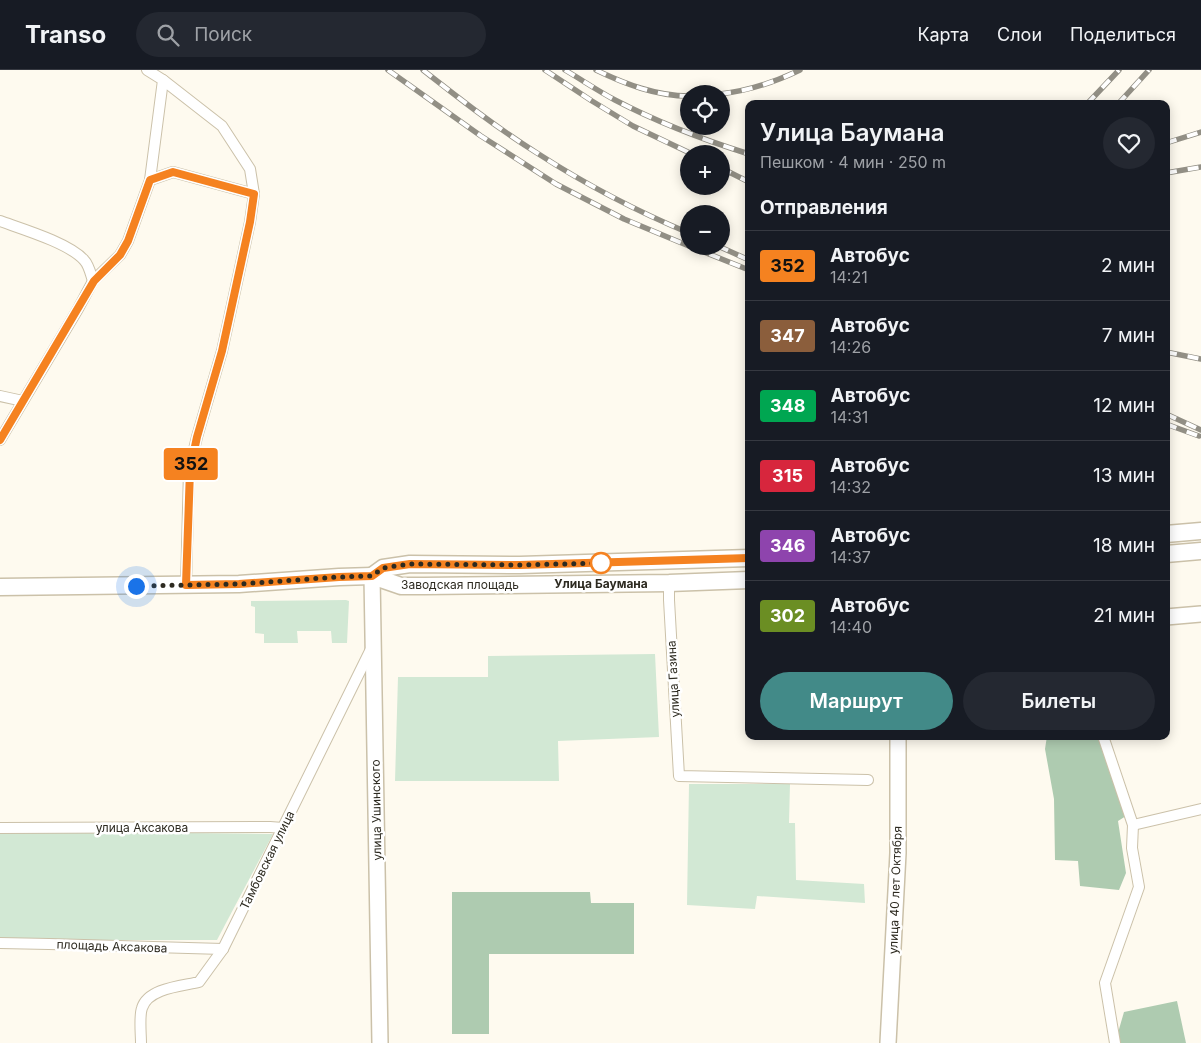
<!DOCTYPE html>
<html lang="ru">
<meta charset="utf-8">
<style>
body{margin:0;font-family:Inter,sans-serif;background:#242831;color:#f1f3f6;height:100vh;display:flex;flex-direction:column;font-size:19px;white-space:nowrap}
*{box-sizing:border-box;margin:0}
p{font-size:16px;color:#9ea1a6}
.icon{flex:none;width:28px;height:28px;fill:none;stroke:currentColor;stroke-width:2;stroke-linecap:round;stroke-linejoin:round}
.map{position:relative;flex:1;overflow:hidden}
.details{position:absolute;left:745px;top:30px;width:425px;height:640px;display:flex;flex-direction:column;background:#171b24;border-radius:10px;box-shadow:0 2px 12px #0003}
.details>*{flex:none}
.badge{padding:0 10px;border-radius:4px;font-size:18px;line-height:32px}
.controls{position:absolute;left:680px;top:15px;display:grid;gap:10px}
.controls a{display:grid;place-items:center;width:50px;height:50px;border-radius:50%;background:#171b24;box-shadow:0 2px 12px #0003;font-size:25px}
.you{position:absolute;width:25px;height:25px;margin:-12px;border:4px solid #fff;border-radius:50%;background:#1a73e8;box-shadow:0 0 0 8px #1a73e833}
.map>.badge{position:absolute;translate:-50% -50%;box-shadow:0 0 0 2px #fff}
h2{padding:0 15px;font-size:19px;line-height:45px}
.round{display:grid;place-items:center;flex:none;width:52px;height:52px;border-radius:26px;background:#242831}
.head{display:flex;align-items:center;justify-content:space-between;height:85px;padding:0 15px}
h1{font-size:24px;font-weight:600;line-height:38px}
.action{display:flex;gap:10px;margin-top:auto;padding:10px 15px}
.action a{flex:1;height:58px;border-radius:30px;background:#428a88;color:#fff;font-size:20px;font-weight:600;line-height:58px;text-align:center}
.action a+a{background:#242831;color:#f1f3f6}
ul{padding:0;list-style:none}
li{display:flex;align-items:center;gap:15px;height:70px;padding:0 15px;border-top:1px solid #363941}
li div{flex:1}
li b{display:block;font-size:19px}
li em{font-style:normal}
li .badge{min-width:55px;font-weight:700;text-align:center}
header{display:flex;align-items:center;gap:30px;box-sizing:border-box;height:70px;padding:0 25px;background:#171b24;border-bottom:1px solid #363941}
header strong{font-size:24px}
nav{display:flex;gap:28px;margin-inline-start:auto;font-size:18px}
.search{width:350px;height:45px;background:#242831;display:flex;align-items:center;gap:12px;box-sizing:border-box;padding:0 18px;border-radius:28px;color:#9ea1a6;font-size:19px}
.map>svg:first-child{display:block}
.green{fill:#d2e8d4}
.forest{fill:#aecbb0}
.lines{fill:none;stroke-linecap:round;stroke-linejoin:round}
.street-casing{stroke:#cbc1a9;stroke-width:12}
.secondary-casing{stroke:#cbc1a9;stroke-width:18}
.primary-casing{stroke:#cbc1a9;stroke-width:19}
.street{stroke:#fff;stroke-width:10}
.secondary{stroke:#fff;stroke-width:15}
.primary{stroke:#fff;stroke-width:16}
.rail-casing{stroke:#928f85;stroke-width:5.5}
.rail{stroke:#fff;stroke-width:4;stroke-dasharray:11;stroke-linecap:butt}
.line-casing{stroke:#fff;stroke-width:11}
.line{stroke:#f58220;stroke-width:8}
.walk{stroke:#2d2a20;stroke-width:5;stroke-dasharray:0 9}
.stop-dot{fill:#fff;stroke:#f58220;stroke-width:2.5}
.labels{text-anchor:middle;dominant-baseline:central;stroke-width:5;stroke-linejoin:round;paint-order:stroke}
.stop-label{font-size:12px;font-weight:bold;fill:#2d2a20;stroke:#fff}
.street-label{font-size:12px;fill:#2d2a20;stroke:#fff}
</style>
<header>
<strong>Transo</strong>
<div class="search"><svg class="icon" aria-label="search" viewBox="0 0 24 24"><circle cx="10" cy="10" r="6"/><path d="M15 15l6 6"/></svg>Поиск</div>
<nav><a>Карта</a><a>Слои</a><a>Поделиться</a></nav>
</header>
<div class="map">
<svg width="1201" height="973" viewBox="0 0 1201 973">
<rect width="100%" height="100%" fill="#fefaef"/>
<g class="green">
<path d="M 346,530 L 349,531 L 347,573 L 332,573 L 331,561 L 297,561 L 298,573 L 264,573 L 264,564 L 255,563 L 255,537 L 251,536 L 251,531 Z"/>
<path d="M 655,584 L 659,667 L 558,671 L 559,711 L 395,711 L 398,607 L 488,607 L 488,586 Z"/>
<path d="M 689,714 L 790,714 L 789,753 L 795,753 L 796,810 L 864,814 L 865,833 L 757,826 L 755,839 L 687,835 Z"/>
<path d="M 0,761 L 273,764 L 217,870 L 0,870 Z"/>
</g>
<g class="forest">
<path d="M 1047,666 L 1098,666 L 1126,746 L 1118,751 L 1126,803 L 1119,820 L 1080,816 L 1078,791 L 1055,790 L 1054,729 L 1045,679 Z"/>
<path d="M 452,822 L 590,822 L 591,833 L 634,833 L 634,884 L 489,884 L 489,964 L 452,964 Z"/>
<path d="M 1177,931 L 1186,973 L 1115,973 L 1124,942 Z"/>
</g>
<g class="lines">
<g class="street-casing">
<g id="street">
<path d="M 163,10 L 222,56 L 250,99 L 254,124"/>
<path d="M 150,110 L 173,102 L 254,124 L 250,152 L 222,281 L 197,367 L 189,400 L 186,515"/>
<path d="M 0,151 C 22,159 69,173 84,190 C 89,195 91,205 93,211"/>
<path d="M 0,326 L 23,331"/>
<path d="M 0,370 L 78,239 L 93,211 L 120,185 L 128,171 L 150,110 L 163,10 L 147,0"/>
<path d="M 669,513 L 669,530 L 679,706 L 868,710"/>
<path d="M 1103,666 L 1133,755 L 1132,778 L 1139,817 L 1105,913 L 1115,973"/>
<path d="M 1133,755 L 1201,739"/>
<path d="M 0,758 L 270,757 L 283,758"/>
<path d="M 0,873 L 49,874 L 223,879"/>
<path d="M 141,973 C 141,964 139,946 142,938 C 148,918 182,916 199,912 L 223,879 L 372,577"/>
</g>
</g>
<g class="secondary-casing">
<g id="secondary">
<path d="M 372,506 L 380,973"/>
<path d="M 1166,547 L 1201,544"/>
<path d="M 888,973 L 898,783 L 898,666"/>
</g>
</g>
<g class="primary-casing">
<g id="primary">
<path d="M 1166,464 L 1201,461"/>
<path d="M 1166,484 L 1201,481"/>
<path d="M 372,506 L 383,498 L 410,494 L 520,495 L 749,488"/>
<path d="M 0,517 L 239,514 L 339,507 L 372,506 L 401,516 L 424,516 L 669,513 L 749,510"/>
</g>
</g>
<use href="#street" class="street"/>
<use href="#secondary" class="secondary"/>
<use href="#primary" class="primary"/>
<g class="rail-casing">
<g id="rail">
<path d="M 388,0 L 481,66 L 556,114 L 624,149 L 689,176"/>
<path d="M 423,0 C 460,29 497,58 537,83 C 585,114 636,141 689,163"/>
<path d="M 545,0 L 592,31 L 633,56 L 692,84"/>
<path d="M 565,0 C 582,10 598,21 615,30 C 657,52 704,70 749,84"/>
<path d="M 596,0 C 625,14 656,26 689,26"/>
<path d="M 720,24 C 748,21 775,12 800,0"/>
<path d="M 1087,34 L 1119,0"/>
<path d="M 1118,34 L 1149,0"/>
<path d="M 1166,73 L 1201,62"/>
<path d="M 721,98 L 749,112"/>
<path d="M 1166,103 L 1201,97"/>
<path d="M 689,176 L 749,200"/>
<path d="M 718,176 L 749,190"/>
<path d="M 1166,282 L 1201,289"/>
<path d="M 1166,344 L 1201,360"/>
<path d="M 1166,354 L 1199,366"/>
</g>
</g>
<use href="#rail" class="rail"/>
</g>
<g class="lines">
<g class="line-casing">
<path id="line" d="M 0,370 L 94,211 L 120,185 L 128,171 L 150,110 L 173,102 L 254,124 L 250,152 L 222,281 L 197,367 L 190,400 L 186,515 L 239,514 L 339,507 L 372,506 L 383,498 L 410,494 L 520,495 L 749,488"/>
</g>
<use href="#line" class="line"/>
<path class="walk" d="M 136,516 L 239,514 L 339,507 L 372,506 L 383,498 L 410,494 L 520,495 L 601,493"/>
</g>
<circle class="stop-dot" cx="601" cy="493" r="10"/>
<g class="labels">
<g class="stop-label">
<text x="601" y="513">Улица Баумана</text>
</g>
<g class="street-label">
<text x="460" y="514">Заводская площадь</text>
<text transform="translate(673 609) rotate(-93)">улица Газина</text>
<text transform="translate(376 740) rotate(-91)">улица Ушинского</text>
<text x="142" y="757">улица Аксакова</text>
<text transform="translate(267 790) rotate(-64)">Тамбовская улица</text>
<text transform="translate(895 820) rotate(-88)">улица 40 лет Октября</text>
<text transform="translate(112 876) rotate(2)">площадь Аксакова</text>
</g>
</g>
</svg>
<div class="controls">
<a><svg class="icon" aria-label="locate" viewBox="0 0 24 24"><circle cx="12" cy="12" r="6"/><path d="M12 2v4M12 18v4M2 12h4M18 12h4"/></svg></a>
<a>+</a>
<a>−</a>
</div>
<div class="you" style="left:136px;top:516px"></div>
<b class="badge" style="left:191px;top:394px;background:#f58220;color:#111">352</b>
<section class="details">
<div class="head"><div><h1>Улица Баумана</h1><p>Пешком · 4 мин · 250 m</p></div><a class="round"><svg class="icon" aria-label="heart" viewBox="0 0 24 24"><path d="M12 20l-8-8c-3-5 5-10 8-4 3-6 11-1 8 4z"/></svg></a></div>
<h2>Отправления</h2>
<ul>
<li><span class="badge" style="background:#f58220;color:#111">352</span><div><b>Автобус</b><p>14:21</p></div><em>2 мин</em></li>
<li><span class="badge" style="background:#8b5e3c;color:#fff">347</span><div><b>Автобус</b><p>14:26</p></div><em>7 мин</em></li>
<li><span class="badge" style="background:#00a651;color:#fff">348</span><div><b>Автобус</b><p>14:31</p></div><em>12 мин</em></li>
<li><span class="badge" style="background:#d7263d;color:#fff">315</span><div><b>Автобус</b><p>14:32</p></div><em>13 мин</em></li>
<li><span class="badge" style="background:#8e44ad;color:#fff">346</span><div><b>Автобус</b><p>14:37</p></div><em>18 мин</em></li>
<li><span class="badge" style="background:#6b8e23;color:#fff">302</span><div><b>Автобус</b><p>14:40</p></div><em>21 мин</em></li>
</ul>
<div class="action"><a>Маршрут</a><a>Билеты</a></div>
</section>
</div>
